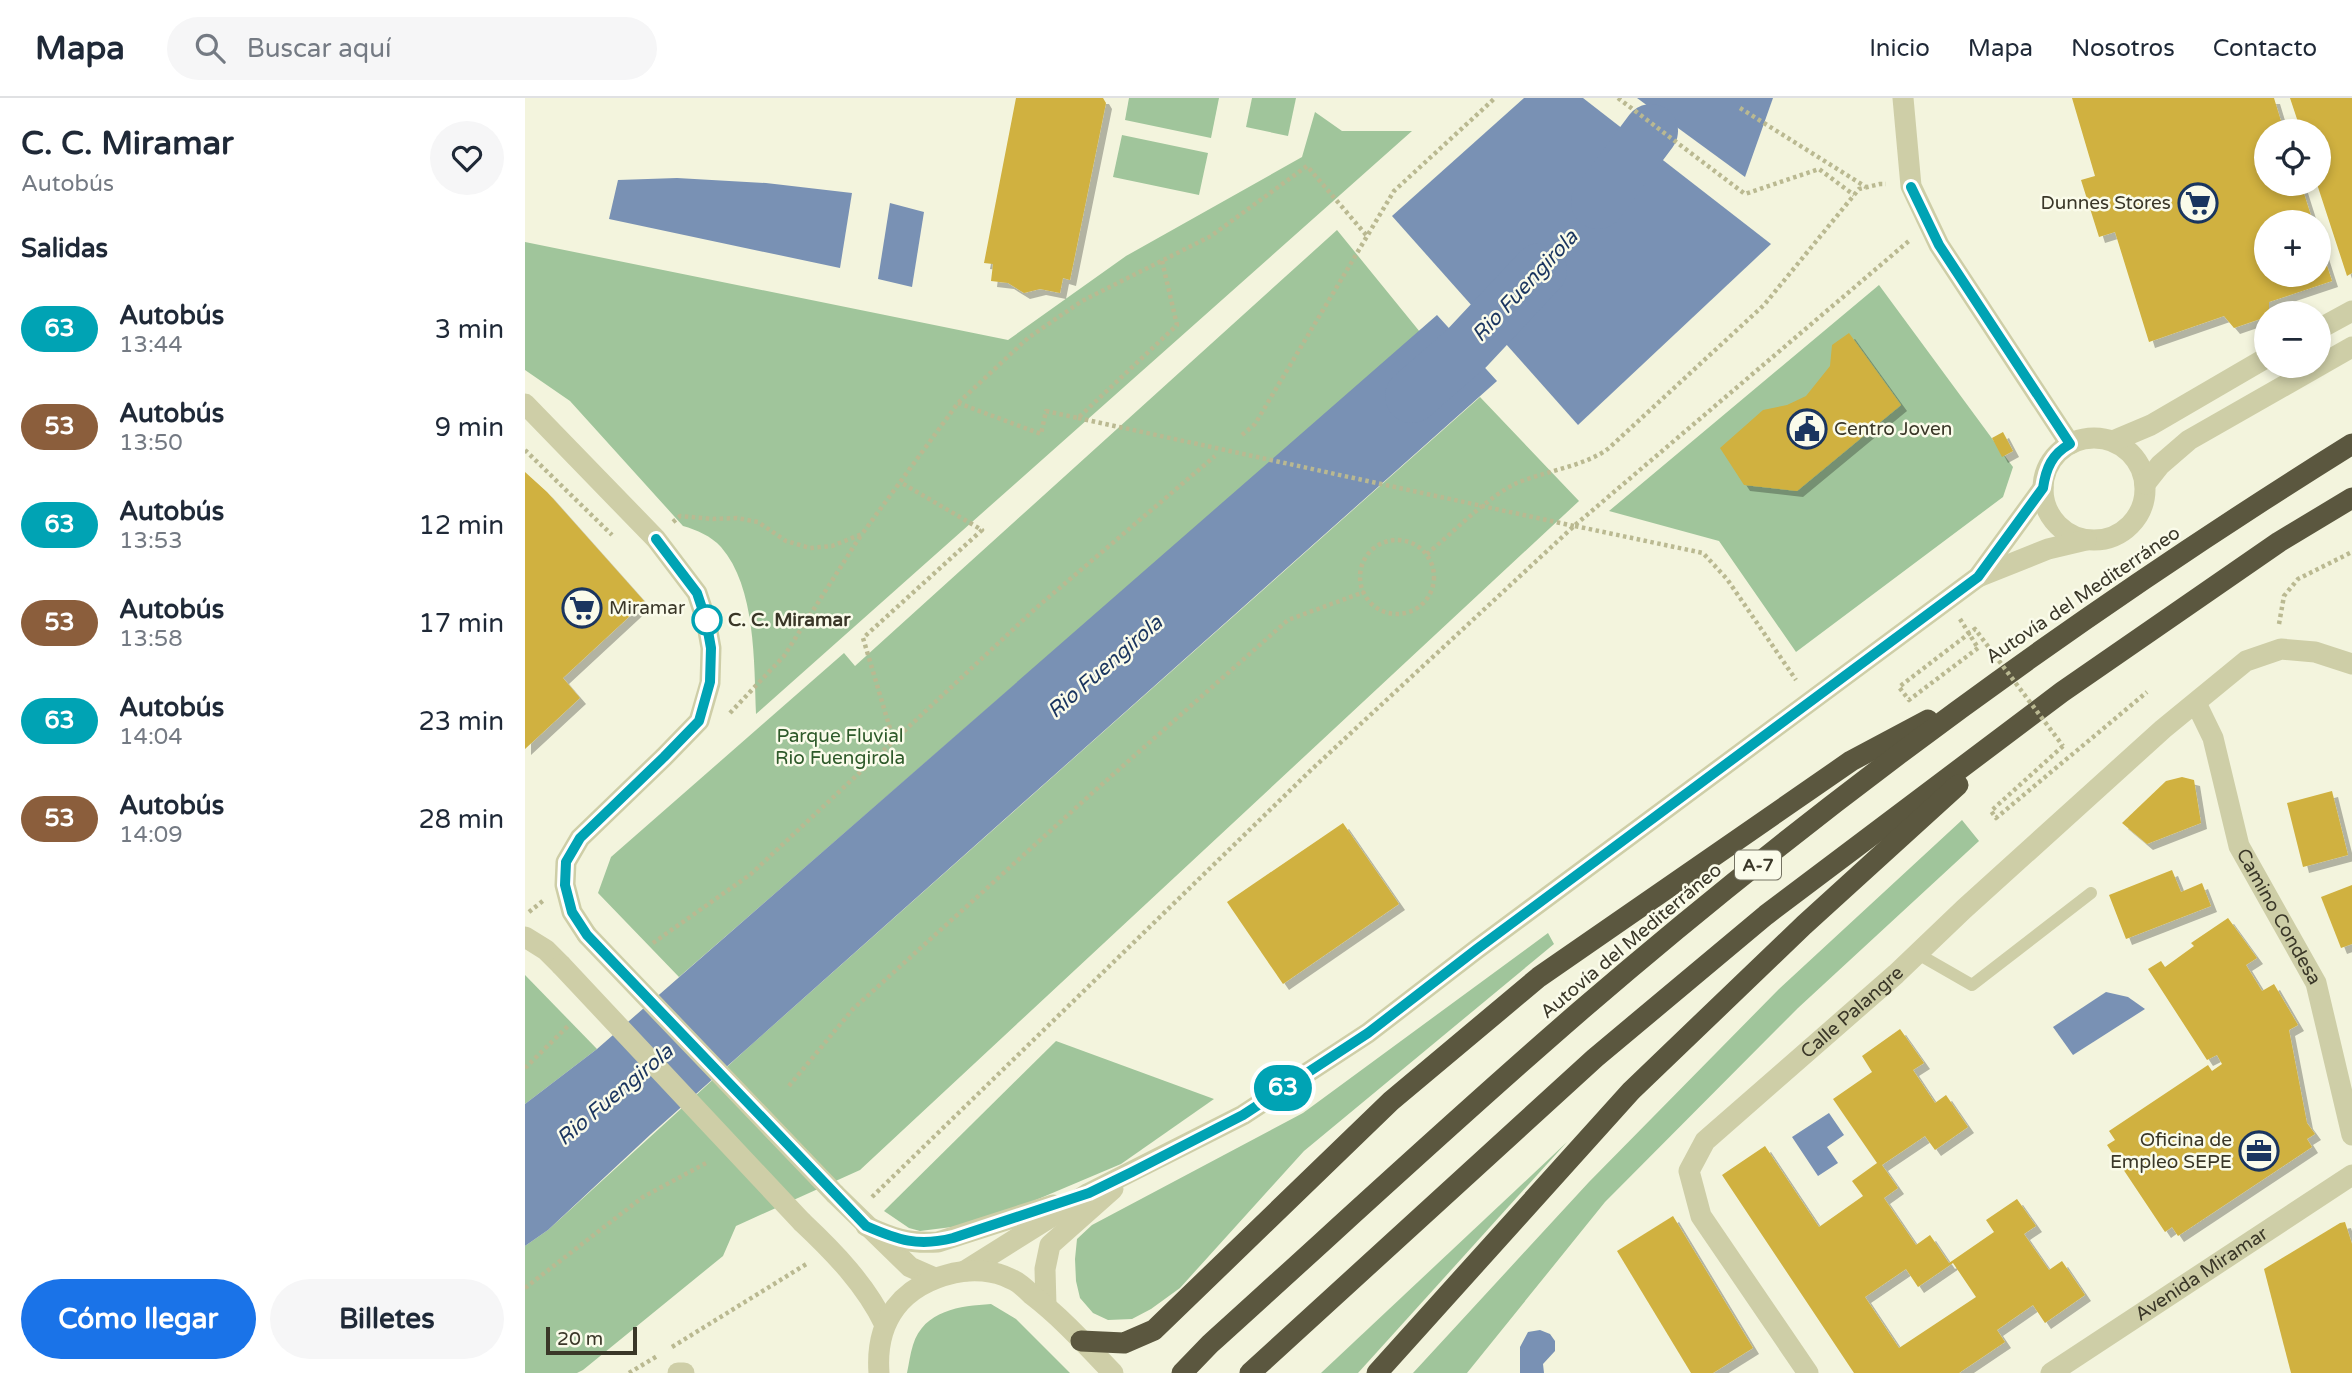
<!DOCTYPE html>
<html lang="es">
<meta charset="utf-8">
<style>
body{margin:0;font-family:"Varela Round",sans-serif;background:#f6f6f7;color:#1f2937;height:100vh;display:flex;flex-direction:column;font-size:26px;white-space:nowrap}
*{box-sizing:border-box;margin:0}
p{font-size:23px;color:#747a83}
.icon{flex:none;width:38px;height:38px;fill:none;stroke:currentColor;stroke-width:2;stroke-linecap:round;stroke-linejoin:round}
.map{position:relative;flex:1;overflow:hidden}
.drawer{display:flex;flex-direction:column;background:#fff;width:525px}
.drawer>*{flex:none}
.badge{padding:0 14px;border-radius:23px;font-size:24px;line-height:46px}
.tools{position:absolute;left:1729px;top:21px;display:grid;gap:14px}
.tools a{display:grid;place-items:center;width:77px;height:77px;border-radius:50%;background:#fff;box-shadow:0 4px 10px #0003;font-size:35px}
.scale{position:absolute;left:21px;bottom:18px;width:91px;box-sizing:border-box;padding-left:7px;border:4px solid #3a3728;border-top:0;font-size:19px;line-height:24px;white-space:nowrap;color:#3a3728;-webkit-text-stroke:5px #fafbea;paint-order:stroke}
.map>.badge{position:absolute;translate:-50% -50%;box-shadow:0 0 0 4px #fff}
h2{padding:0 21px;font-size:26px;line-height:63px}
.round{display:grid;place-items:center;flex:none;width:74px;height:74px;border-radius:37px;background:#f6f6f7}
.headline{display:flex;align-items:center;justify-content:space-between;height:119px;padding:0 21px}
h1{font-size:33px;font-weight:700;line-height:52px}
.cta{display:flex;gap:14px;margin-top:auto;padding:14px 21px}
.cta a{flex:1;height:80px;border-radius:42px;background:#1a73e8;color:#fff;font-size:28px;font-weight:700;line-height:80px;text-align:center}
.cta a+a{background:#f6f6f7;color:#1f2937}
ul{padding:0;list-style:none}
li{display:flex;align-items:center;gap:21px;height:98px;padding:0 21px}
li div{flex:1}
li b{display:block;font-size:26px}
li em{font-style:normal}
li .badge{min-width:77px;font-weight:700;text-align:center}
header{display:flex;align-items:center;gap:42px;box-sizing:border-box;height:98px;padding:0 35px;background:#fff;border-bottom:2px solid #e0e1e3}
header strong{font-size:33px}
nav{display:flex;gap:38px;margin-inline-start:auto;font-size:24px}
.search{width:490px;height:63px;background:#f6f6f7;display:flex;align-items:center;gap:18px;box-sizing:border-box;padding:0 24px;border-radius:38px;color:#747a83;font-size:26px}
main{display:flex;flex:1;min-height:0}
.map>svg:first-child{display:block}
.green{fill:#a0c59b}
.water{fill:#7991b4}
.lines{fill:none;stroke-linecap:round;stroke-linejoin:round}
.river{stroke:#7991b4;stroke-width:54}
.building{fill:#d0b13f;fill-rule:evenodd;filter:url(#shadow)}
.path{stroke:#bab991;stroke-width:4.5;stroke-dasharray:3.5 3.5;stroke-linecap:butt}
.lane{stroke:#cecea7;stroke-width:12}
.street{stroke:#cecea7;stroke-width:21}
.highway{stroke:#5b573f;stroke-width:21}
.path-bridge{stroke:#bab991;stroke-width:4.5;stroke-dasharray:3.5 3.5;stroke-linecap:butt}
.street-bridge{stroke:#cecea7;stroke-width:21}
.line-casing{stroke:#fff;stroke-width:16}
.line{stroke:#00a3b4;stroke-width:10}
.stop-dot{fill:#fff;stroke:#00a3b4;stroke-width:3.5}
.labels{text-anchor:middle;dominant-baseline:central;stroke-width:5;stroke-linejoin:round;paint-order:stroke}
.shield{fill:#fafbea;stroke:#747262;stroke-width:2}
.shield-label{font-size:18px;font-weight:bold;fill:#3a3728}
.poi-label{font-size:19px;fill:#3a3728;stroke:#fafbea;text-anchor:end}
.street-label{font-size:19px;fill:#3a3728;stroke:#fafbea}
.stop-label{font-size:19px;font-weight:bold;fill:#3a3728;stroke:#fafbea;text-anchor:start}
.park-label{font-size:19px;fill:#2e5a2a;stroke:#fafbea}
.water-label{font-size:21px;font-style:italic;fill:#1a355f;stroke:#fafbea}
</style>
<header>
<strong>Mapa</strong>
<div class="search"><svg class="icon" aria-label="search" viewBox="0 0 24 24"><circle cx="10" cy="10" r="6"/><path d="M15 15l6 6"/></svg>Buscar aquí</div>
<nav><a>Inicio</a><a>Mapa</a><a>Nosotros</a><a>Contacto</a></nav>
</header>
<main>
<section class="drawer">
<div class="headline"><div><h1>C. C. Miramar</h1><p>Autobús</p></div><a class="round"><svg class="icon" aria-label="heart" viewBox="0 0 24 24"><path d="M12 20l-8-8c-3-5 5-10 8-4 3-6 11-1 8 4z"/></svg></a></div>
<h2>Salidas</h2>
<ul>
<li><span class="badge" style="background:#00a3b4;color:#fff">63</span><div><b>Autobús</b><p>13:44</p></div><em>3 min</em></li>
<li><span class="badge" style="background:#8b5e3c;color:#fff">53</span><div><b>Autobús</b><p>13:50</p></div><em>9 min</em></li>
<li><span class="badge" style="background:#00a3b4;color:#fff">63</span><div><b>Autobús</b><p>13:53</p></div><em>12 min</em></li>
<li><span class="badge" style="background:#8b5e3c;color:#fff">53</span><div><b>Autobús</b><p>13:58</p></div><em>17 min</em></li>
<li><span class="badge" style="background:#00a3b4;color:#fff">63</span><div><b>Autobús</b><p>14:04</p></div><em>23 min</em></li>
<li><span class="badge" style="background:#8b5e3c;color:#fff">53</span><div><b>Autobús</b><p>14:09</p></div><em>28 min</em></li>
</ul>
<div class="cta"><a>Cómo llegar</a><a>Billetes</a></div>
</section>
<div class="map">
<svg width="1827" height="1275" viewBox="0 0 1827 1275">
<defs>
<filter id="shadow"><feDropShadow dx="6" dy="6" stdDeviation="0" flood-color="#0004"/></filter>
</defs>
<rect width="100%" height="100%" fill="#f3f4dd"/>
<g class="green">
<path d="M 604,0 L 694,0 L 686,40 L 600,22 Z"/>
<path d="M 727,0 L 771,0 L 763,38 L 721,29 Z"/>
<path d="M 790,14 L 817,33 L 887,33 L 231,616 C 229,565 231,489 196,449 C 186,438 172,432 158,428 L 45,303 L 0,272 L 0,144 L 483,242 L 601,158 L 777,59 Z"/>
<path d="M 597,37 L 683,55 L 674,97 L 588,79 Z"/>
<path d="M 812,132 L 895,234 L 154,879 L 73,795 L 86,759 L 319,555 L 330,568 Z"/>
<path d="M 1354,187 L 1488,369 L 1478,399 L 1271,554 L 1194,443 L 1084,413 Z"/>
<path d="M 955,299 L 1054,403 L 335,1072 L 211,1128 L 198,1158 L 58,1272 L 52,1275 L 0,1275 L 0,1148 L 23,1132 L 226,947 Z"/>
<path d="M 1437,722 L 1454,743 L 1273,910 L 1080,1104 L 942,1275 L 888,1275 L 1064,1084 L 1254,891 Z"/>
<path d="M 1023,835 L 1029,846 L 779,1053 L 655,1190 L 626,1211 L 607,1221 L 583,1222 L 568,1215 L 555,1200 L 551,1183 L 550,1161 L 552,1141 L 567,1127 L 778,1015 Z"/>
<path d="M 0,877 L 72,951 L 0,1006 Z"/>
<path d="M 531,943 L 689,1001 L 596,1066 L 499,1107 L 435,1128 L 395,1133 L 384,1130 L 359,1113 Z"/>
<path d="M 1042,1044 L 833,1275 L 796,1275 Z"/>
<path d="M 466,1206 L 491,1221 L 545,1275 L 382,1275 C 384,1266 385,1256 388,1247 C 399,1212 435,1208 466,1206 Z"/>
</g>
<g class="water">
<path d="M 999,0 L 1058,0 L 1246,146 L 1053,327 L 867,118 Z"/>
<path d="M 1112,0 L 1248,0 L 1220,79 Z"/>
<path d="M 152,80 L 241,85 L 327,95 L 315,170 L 84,121 L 93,82 Z"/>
<path d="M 365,105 L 399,114 L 387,189 L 353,181 Z"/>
<path d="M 912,217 L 972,283 L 126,1036 L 23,1132 L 0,1148 L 0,1006 L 72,951 Z"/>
<path d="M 1581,894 L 1603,899 L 1620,911 L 1548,957 L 1528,929 Z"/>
<path d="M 1304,1015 L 1319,1037 L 1302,1049 L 1313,1065 L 1293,1078 L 1267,1039 Z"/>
<path d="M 1015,1232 L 1025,1236 L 1030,1243 L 1030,1253 L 1018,1266 L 1019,1275 L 995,1275 L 995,1249 L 1003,1234 Z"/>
</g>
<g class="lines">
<g class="river">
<path d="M 1073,104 L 1126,33"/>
<path d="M 887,298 L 942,250 L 1015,172"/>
</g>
</g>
<g class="building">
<path d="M 491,0 L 578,0 L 581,5 L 545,182 L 538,180 L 535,195 L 515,191 L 499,195 L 483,185 L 466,183 L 468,166 L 459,165 Z"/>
<path d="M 1547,0 L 1749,0 L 1759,33 L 1741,33 L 1741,86 L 1776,86 L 1788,124 L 1741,124 L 1741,177 L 1794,177 L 1794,143 L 1807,183 L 1744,204 L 1744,215 L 1741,215 L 1741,219 L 1709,230 L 1699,218 L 1624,244 L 1590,134 L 1574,139 L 1556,82 L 1570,78 Z"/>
<path d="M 1765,0 L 1827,0 L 1827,175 L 1822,178 L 1792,86 L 1794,33 L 1776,33 Z"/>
<path d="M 1324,235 L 1376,307 L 1272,393 L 1219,387 L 1195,350 L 1238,312 L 1262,307 L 1281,298 L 1305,268 L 1307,247 Z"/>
<path d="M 1478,334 L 1488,353 L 1477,359 L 1467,340 Z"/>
<path d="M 0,374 L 22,394 L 120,504 L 38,580 L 55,600 L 0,651 Z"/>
<path d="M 1657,679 L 1669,682 L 1676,725 L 1622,746 L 1597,725 L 1641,683 Z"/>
<path d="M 1807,693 L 1823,757 L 1778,769 L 1762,705 Z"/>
<path d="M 818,725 L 874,806 L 758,886 L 702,804 Z"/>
<path d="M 1647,772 L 1656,794 L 1677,785 L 1686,808 L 1601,841 L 1584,797 Z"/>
<path d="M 1827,787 L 1827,846 L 1816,850 L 1796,799 Z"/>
<path d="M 1703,820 L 1732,860 L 1721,867 L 1737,893 L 1749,886 L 1773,927 L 1764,932 L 1782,1025 L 1790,1036 L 1782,1041 L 1787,1049 L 1653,1138 L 1647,1129 L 1640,1134 L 1582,1047 L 1590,1042 L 1584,1033 L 1683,967 L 1687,973 L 1697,966 L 1692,957 L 1682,962 L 1623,871 L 1636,863 L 1640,869 L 1669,848 L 1666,845 Z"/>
<path d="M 1375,931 L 1399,965 L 1388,972 L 1410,1005 L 1421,997 L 1443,1029 L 1410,1052 L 1400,1038 L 1357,1067 L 1373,1090 L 1359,1100 L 1391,1147 L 1405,1137 L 1424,1165 L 1469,1134 L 1461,1122 L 1492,1101 L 1511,1128 L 1499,1136 L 1524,1172 L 1537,1163 L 1560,1197 L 1520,1225 L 1508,1207 L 1472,1232 L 1480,1244 L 1434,1275 L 1329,1275 L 1197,1077 L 1240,1048 L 1294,1129 L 1338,1098 L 1327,1083 L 1352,1065 L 1308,1001 L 1347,974 L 1337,958 ZM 1428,1165 L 1451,1199 L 1374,1250 L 1340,1199 L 1381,1171 L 1393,1189 Z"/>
<path d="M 1148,1118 L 1228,1250 L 1188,1275 L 1166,1275 L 1092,1153 Z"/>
<path d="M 1820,1124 L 1827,1146 L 1827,1275 L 1766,1275 L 1739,1171 L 1815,1125 Z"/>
</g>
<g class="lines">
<g class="path">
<path d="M 1093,0 L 1220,96 L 1294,71 L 1329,97"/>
<path d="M 1215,10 L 1341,89"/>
<path d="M 433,305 L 516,336 L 521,313 L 553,320 L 652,227 L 637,163"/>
<path d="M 717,337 L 730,326 L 869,93 L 970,0"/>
<path d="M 0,352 L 87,437"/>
<path d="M 148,424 L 155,418 L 188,421 L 212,420 L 233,424 L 261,443 L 285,450 L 307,448 L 337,436 L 433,305 L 503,240 L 557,203 L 686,138 L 782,68 L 842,138"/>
<path d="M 1050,428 L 1178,455 L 1202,481 L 1271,582"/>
<circle cx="872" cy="479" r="37"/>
<path d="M 902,456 C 926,436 965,397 992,385 C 1020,373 1061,368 1084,350 L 1239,207 L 1334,91 L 1355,86 L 1361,86"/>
<path d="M 1435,521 L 1453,550"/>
<path d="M 1754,526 L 1759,498 L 1773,481 L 1827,454"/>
<path d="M 205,615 L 259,558 L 336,437"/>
<path d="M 369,644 L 338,540 L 457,432 L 375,384"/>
<path d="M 1538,648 L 1466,713 L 1471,720 L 1622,594"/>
<path d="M 4,814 L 19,802"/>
<path d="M 128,845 L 226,776 L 511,510 L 690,358"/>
<path d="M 0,970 L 45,926"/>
<path d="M 264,988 L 328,911 L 565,697 L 763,522 L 839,494"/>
<path d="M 347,1099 L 786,672 L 1049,428 L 1385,142"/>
<path d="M 0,1190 L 118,1099 L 183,1064"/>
<path d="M 147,1249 L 283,1165"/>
<path d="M 104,1275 L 134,1257"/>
</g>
<path class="lane" d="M 1393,856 L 1447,887 L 1566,795"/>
<g class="street">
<path d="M 1378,0 L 1386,88 L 1414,147 L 1545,346"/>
<path d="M 1794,231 L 1827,213"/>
<path d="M 0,306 L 131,441 L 172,495 L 181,522 L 186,550 L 185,585 L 174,623 L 139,659 L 55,740 L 41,764 L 40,787 L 47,814 L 62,837"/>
<circle cx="1569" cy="391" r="51"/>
<path d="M 1588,343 L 1626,327 L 1741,260"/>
<path d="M 1620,386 L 1635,367 L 1664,342 L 1827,249"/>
<path d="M 1453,479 L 1523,451 L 1561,442"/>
<path id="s1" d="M 1671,605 L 1688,640 L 1714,748 L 1791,885 L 1827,1037"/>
<path d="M 0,839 L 21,852 L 36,867"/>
<path d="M 310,1096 L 385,1169 L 410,1180"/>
<path d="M 277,1124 C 309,1154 341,1187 360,1227"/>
<path d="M 341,1128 C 367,1140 383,1146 413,1144 L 528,1107"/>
<path d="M 440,1173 L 564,1095 L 718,1017 L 843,935 L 952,851 L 1453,479 L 1518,390"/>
<path d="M 521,1207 L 520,1171 L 525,1147 L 588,1091"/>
<path d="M 153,1275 L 159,1275"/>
<path d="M 354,1275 C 350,1222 377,1187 429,1175 C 447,1171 469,1172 486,1181 C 494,1184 501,1191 507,1197 C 537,1220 562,1248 588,1275"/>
<path id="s2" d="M 1283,1275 L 1176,1118 L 1164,1073 L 1180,1043 L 1371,876 L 1439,811 L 1638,631 L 1721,563 L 1756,551 L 1790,554 L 1827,566"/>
<path id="s3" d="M 1526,1275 L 1827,1077"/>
</g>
<g class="highway">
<path d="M 556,1243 L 599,1245 L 629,1232 L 866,1003 L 1014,879 L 1326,663 L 1403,622"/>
<path d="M 657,1275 L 685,1246 C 808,1135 930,1021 1055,913 C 1297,704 1556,515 1827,346"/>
<path d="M 725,1275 L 1070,960 L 1241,817 L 1537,594 L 1754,444 L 1827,400"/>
<path d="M 852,1275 L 1106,993 L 1279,827 L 1433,687"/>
</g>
<g class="path-bridge">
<path d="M 553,320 L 1049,428"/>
<path d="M 1453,550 L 1384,602 L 1374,589 L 1450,531 L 1538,648"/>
</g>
<g class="street-bridge">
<path d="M 62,837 L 310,1096"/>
<path d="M 36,867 L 277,1124"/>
</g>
</g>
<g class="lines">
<g class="line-casing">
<path id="line" d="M 131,441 L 172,495 L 181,522 L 186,550 L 185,584 L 174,623 L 139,659 L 55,740 L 41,764 L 40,787 L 47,814 L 62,837 L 341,1128 C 373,1142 393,1149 428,1140 L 564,1095 L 607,1074 L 718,1017 L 843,935 L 952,851 L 1453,479 L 1518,390 C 1521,370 1527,356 1545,346 L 1414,147 L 1386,89"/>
</g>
<use href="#line" class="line"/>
</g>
<defs>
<g id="supermarket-ring" transform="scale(2.0125)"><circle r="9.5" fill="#fafbea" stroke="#1a355f" stroke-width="1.5"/><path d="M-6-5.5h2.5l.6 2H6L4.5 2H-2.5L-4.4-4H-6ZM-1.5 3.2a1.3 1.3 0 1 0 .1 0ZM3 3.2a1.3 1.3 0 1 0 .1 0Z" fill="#1a355f"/></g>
<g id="civic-ring" transform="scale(2.0125)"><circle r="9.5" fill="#fafbea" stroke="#1a355f" stroke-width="1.5"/><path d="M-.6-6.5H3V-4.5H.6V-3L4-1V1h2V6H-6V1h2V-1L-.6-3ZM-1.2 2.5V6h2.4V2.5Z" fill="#1a355f"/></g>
<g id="office-ring" transform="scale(2.0125)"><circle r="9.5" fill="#fafbea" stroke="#1a355f" stroke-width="1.5"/><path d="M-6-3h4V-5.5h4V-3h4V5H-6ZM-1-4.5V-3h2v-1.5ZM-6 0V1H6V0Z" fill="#1a355f"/></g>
</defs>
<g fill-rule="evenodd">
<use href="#supermarket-ring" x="1673" y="105"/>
<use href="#civic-ring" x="1282" y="331"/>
<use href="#supermarket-ring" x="57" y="510"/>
<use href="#office-ring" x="1734" y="1053"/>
</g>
<circle class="stop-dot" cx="182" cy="522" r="14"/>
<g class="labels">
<rect class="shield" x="1210" y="752.5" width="46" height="29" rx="5"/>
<g class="shield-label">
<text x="1233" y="767">A-7</text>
</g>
<g class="poi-label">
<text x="1646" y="105">Dunnes Stores</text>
<text x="1309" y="331" text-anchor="start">Centro Joven</text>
<text x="84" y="510" text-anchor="start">Miramar</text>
<text x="1707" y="1042">Oficina de<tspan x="1707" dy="22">Empleo SEPE</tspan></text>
</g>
<g class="street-label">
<text transform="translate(1558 497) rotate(-34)">Autovía del Mediterráneo</text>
<text stroke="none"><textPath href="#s1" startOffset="231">Camino Condesa</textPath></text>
<text transform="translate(1106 843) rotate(-40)">Autovía del Mediterráneo</text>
<text stroke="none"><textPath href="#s2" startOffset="466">Calle Palangre</textPath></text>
<text stroke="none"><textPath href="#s3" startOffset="180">Avenida Miramar</textPath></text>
</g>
<g class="stop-label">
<text x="203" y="522">C. C. Miramar</text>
</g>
<g class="park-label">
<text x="315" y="638">Parque Fluvial<tspan x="315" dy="22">Rio Fuengirola</tspan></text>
</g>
<g class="water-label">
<text transform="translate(1000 188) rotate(-47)">Rio Fuengirola</text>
<text transform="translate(580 569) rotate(-41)">Rio Fuengirola</text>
<text transform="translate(90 997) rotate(-40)">Rio Fuengirola</text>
</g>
</g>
</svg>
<div class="tools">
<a><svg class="icon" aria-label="locate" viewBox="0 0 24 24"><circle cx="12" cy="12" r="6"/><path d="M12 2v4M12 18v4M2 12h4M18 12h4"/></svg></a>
<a>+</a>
<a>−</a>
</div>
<div class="scale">20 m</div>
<b class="badge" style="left:758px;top:990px;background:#00a3b4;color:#fff">63</b>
</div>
</main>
